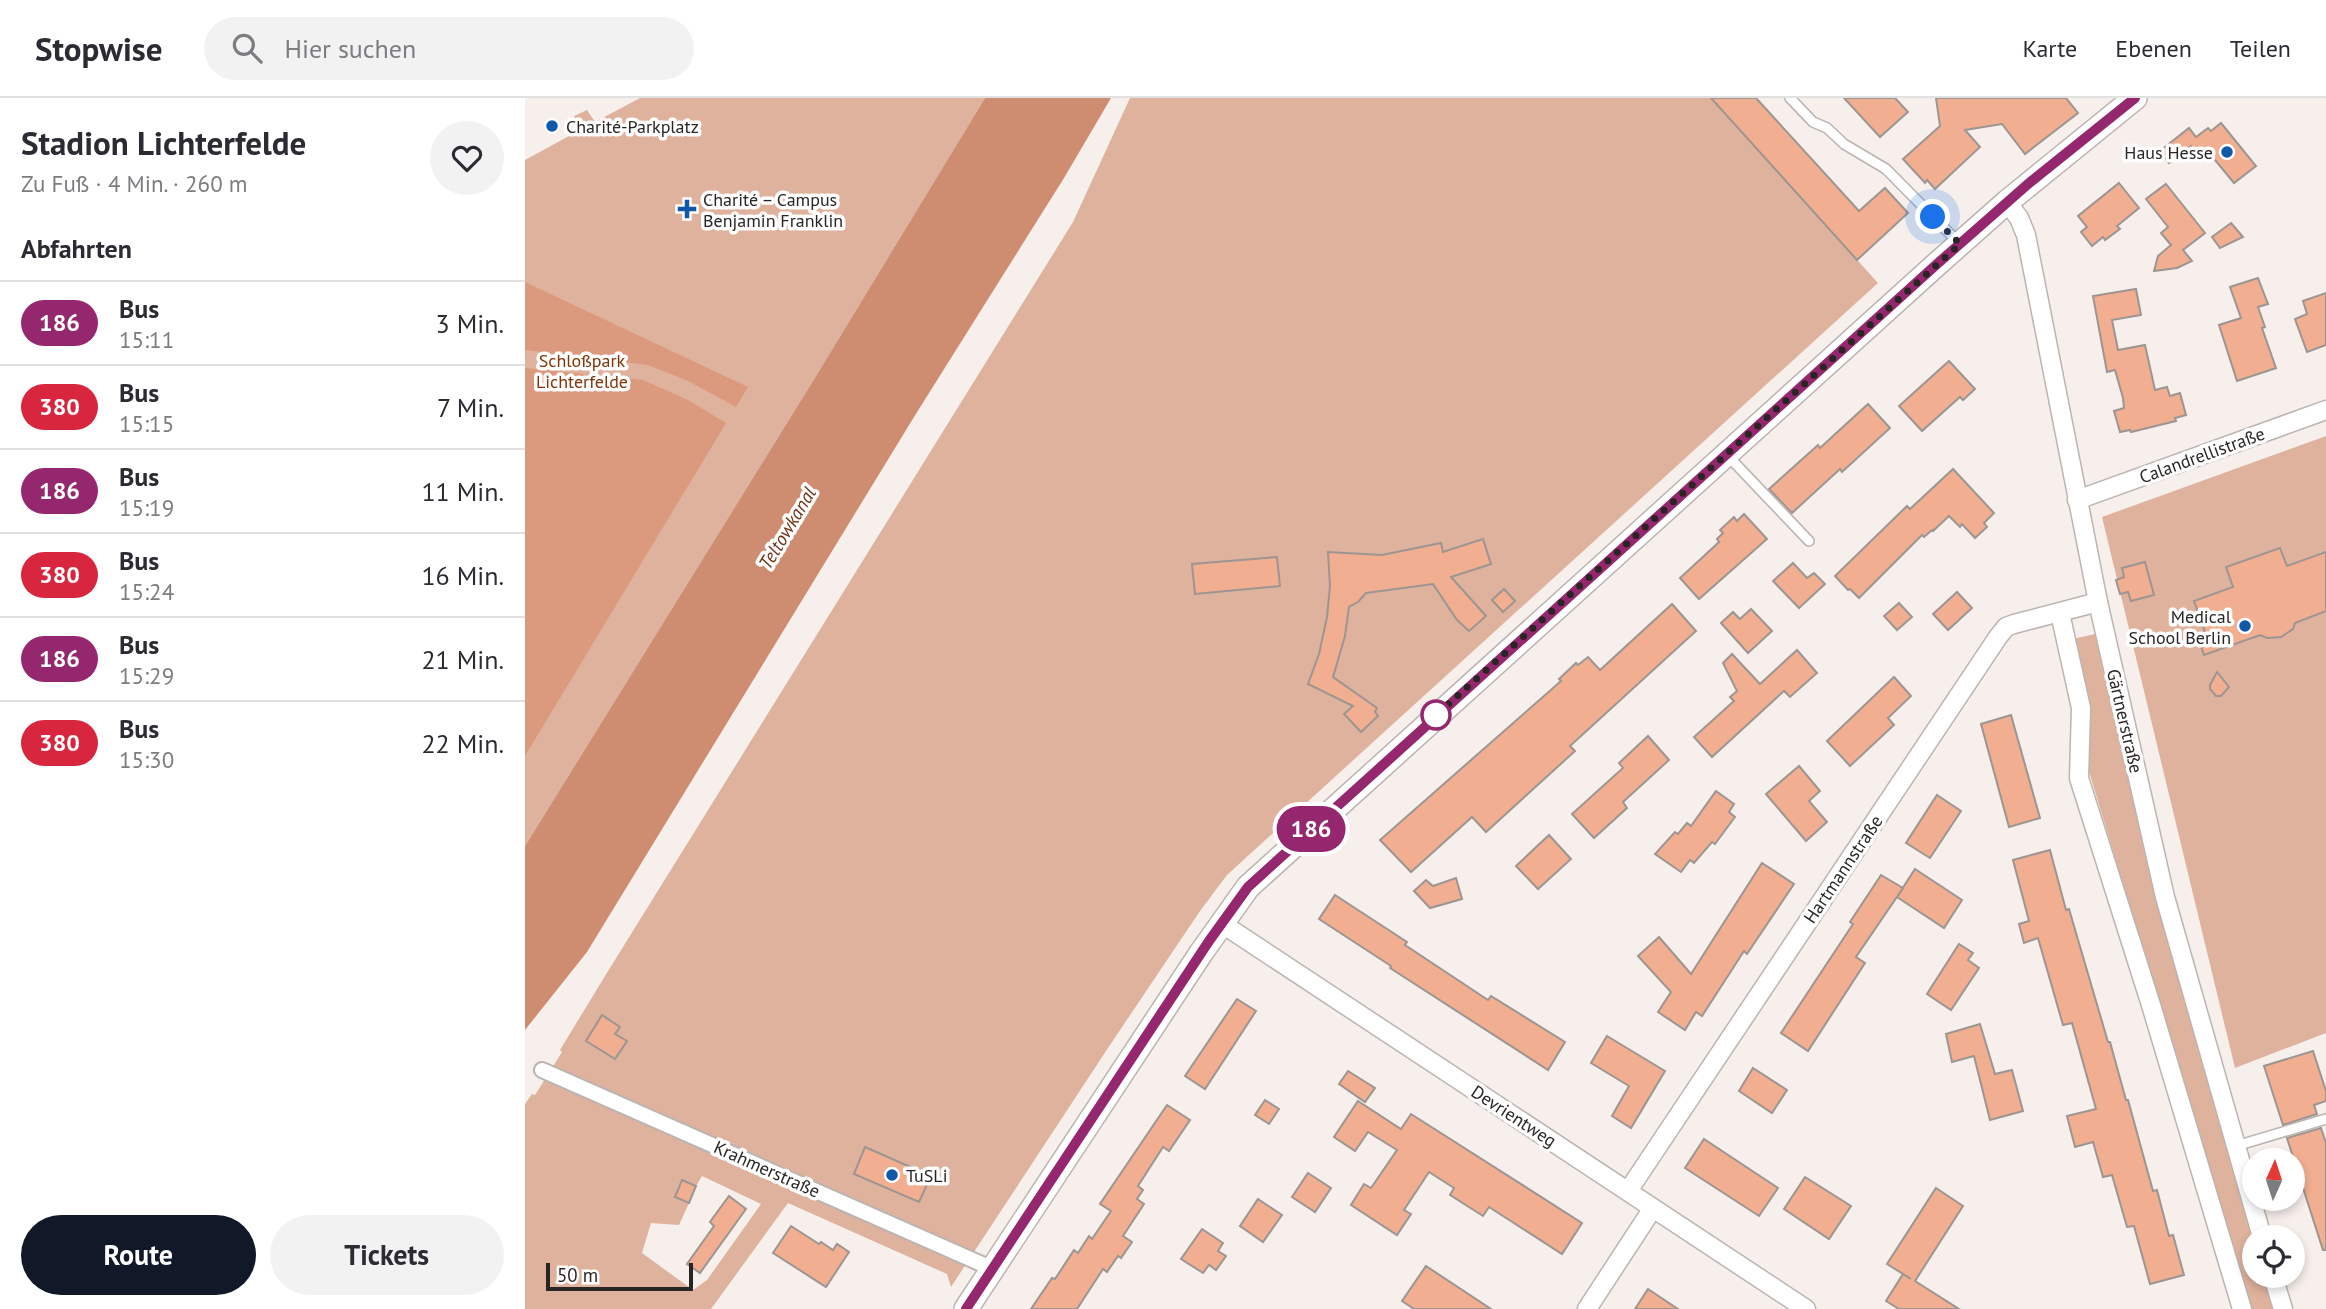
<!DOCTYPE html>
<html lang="de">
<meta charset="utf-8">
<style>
body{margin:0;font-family:"PT Sans",sans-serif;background:#f2f2f3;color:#2b2b33;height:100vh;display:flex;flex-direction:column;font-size:26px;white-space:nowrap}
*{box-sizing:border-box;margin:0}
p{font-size:23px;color:#7c7c81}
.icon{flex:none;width:38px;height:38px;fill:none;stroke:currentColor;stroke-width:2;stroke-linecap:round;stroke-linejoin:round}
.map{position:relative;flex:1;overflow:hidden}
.sheet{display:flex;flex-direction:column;background:#fff;width:525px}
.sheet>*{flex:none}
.badge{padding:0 14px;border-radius:23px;font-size:24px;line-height:46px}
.needle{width:46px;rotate:3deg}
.fabs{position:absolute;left:1717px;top:1050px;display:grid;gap:14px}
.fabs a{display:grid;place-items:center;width:63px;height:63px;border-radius:50%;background:#fff;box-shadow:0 4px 10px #0003;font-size:35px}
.scale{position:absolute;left:21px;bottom:18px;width:147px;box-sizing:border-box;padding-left:7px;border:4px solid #282524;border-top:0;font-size:19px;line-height:24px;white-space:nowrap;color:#282524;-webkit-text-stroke:5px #fefefe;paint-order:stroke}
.you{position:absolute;width:35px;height:35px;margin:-18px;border:5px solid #fff;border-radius:50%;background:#1a73e8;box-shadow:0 0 0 10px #1a73e833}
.map>.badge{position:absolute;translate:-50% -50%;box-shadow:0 0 0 4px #fff}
h2{padding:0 21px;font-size:26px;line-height:63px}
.round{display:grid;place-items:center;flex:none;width:74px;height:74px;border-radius:37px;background:#f2f2f3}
.head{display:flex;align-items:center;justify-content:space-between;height:119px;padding:0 21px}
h1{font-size:33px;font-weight:800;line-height:52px}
.action{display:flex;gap:14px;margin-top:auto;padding:14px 21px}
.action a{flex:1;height:80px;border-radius:42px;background:#111827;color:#fff;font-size:28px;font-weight:800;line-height:80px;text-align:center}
.action a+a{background:#f2f2f3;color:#2b2b33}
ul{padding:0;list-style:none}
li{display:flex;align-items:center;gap:21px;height:84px;padding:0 21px;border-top:2px solid #e1e1e2}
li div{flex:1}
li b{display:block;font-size:26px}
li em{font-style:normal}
li .badge{min-width:77px;font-weight:700;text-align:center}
header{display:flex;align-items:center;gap:42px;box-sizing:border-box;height:98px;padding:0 35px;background:#fff;border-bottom:2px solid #e1e1e2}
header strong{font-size:33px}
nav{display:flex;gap:38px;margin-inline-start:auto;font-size:24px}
.search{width:490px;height:63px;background:#f2f2f3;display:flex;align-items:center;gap:18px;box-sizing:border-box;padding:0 24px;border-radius:38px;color:#7c7c81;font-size:26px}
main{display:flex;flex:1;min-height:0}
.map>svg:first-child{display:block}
.green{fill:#dfb29e;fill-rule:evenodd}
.forest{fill:#db9a7d}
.water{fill:#ce8d71}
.building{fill:#f1ae90;stroke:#9c9592;stroke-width:2}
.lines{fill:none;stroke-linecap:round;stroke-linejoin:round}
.service-casing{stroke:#bcb4b1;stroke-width:12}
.pedestrian-casing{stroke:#bcb4b1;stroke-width:18}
.minor-casing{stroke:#bcb4b1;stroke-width:21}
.tertiary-casing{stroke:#bcb4b1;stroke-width:26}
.service{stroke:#fff;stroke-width:9}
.pedestrian{stroke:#fff;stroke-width:14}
.minor{stroke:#fff;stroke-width:18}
.tertiary{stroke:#fff;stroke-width:23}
.line-casing{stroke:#fff;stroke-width:16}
.line{stroke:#95276e;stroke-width:10}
.walk{stroke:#282524;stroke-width:7;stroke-dasharray:0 12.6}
.poi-dot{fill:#1059a9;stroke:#fefefe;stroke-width:2.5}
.stop-dot{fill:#fff;stroke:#95276e;stroke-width:3.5}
.labels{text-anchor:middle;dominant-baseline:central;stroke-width:7;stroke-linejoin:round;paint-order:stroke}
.poi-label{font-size:18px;fill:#282524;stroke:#fefefe;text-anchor:start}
.park-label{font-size:18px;fill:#813404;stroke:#fefefe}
.street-label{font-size:18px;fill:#282524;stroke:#fefefe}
.water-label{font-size:19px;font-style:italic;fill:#6f3315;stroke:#fefefe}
</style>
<header>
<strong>Stopwise</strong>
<div class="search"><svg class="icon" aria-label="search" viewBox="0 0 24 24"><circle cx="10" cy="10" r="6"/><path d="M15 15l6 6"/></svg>Hier suchen</div>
<nav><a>Karte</a><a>Ebenen</a><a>Teilen</a></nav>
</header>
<main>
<section class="sheet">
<div class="head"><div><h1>Stadion Lichterfelde</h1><p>Zu Fuß · 4 Min. · 260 m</p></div><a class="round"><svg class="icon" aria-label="heart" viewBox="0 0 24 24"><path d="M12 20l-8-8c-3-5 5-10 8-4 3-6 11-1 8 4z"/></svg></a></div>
<h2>Abfahrten</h2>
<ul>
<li><span class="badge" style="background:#95276e;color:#fff">186</span><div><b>Bus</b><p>15:11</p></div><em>3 Min.</em></li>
<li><span class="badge" style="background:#d7263d;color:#fff">380</span><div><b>Bus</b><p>15:15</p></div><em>7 Min.</em></li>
<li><span class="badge" style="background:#95276e;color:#fff">186</span><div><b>Bus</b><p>15:19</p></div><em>11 Min.</em></li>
<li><span class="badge" style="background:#d7263d;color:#fff">380</span><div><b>Bus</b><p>15:24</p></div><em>16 Min.</em></li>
<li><span class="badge" style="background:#95276e;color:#fff">186</span><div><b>Bus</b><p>15:29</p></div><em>21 Min.</em></li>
<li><span class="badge" style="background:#d7263d;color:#fff">380</span><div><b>Bus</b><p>15:30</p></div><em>22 Min.</em></li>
</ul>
<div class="action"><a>Route</a><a>Tickets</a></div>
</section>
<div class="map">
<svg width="1801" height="1211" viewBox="0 0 1801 1211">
<rect width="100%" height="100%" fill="#f7efec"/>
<g class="green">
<path d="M 115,0 L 460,0 L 291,278 L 0,748 L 0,62 L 55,32 L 49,18 L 62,12 L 70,24 Z"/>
<path d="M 605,0 L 1186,0 L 1353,185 L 702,777 L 675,813 L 583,950 L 426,1189 L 422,1176 L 263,1105 L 186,1211 L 0,1211 L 0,1006 L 7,996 L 10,997 L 37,954 L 35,952 L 80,878 L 548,124 ZM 177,1078 L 236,1106 L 182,1182 L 168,1192 L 117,1155 L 126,1125 L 154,1127 L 164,1105 L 150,1099 L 157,1082 L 171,1088 Z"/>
<path d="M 1801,338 L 1801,935 L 1710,970 L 1577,419 Z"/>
<path d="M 1570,536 L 1573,538 L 1630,795 L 1729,1142 L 1729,1178 L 1740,1178 L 1750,1211 L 1726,1211 L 1563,670 L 1563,603 L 1550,543 L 1552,540 Z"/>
</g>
<g class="forest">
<path d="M 0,184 L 223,289 L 211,309 L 163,283 L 123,267 L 0,252 Z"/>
<path d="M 0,270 L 118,282 L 163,302 L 201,325 L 0,658 Z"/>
</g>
<path class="water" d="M 460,0 L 586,0 L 539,80 L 389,319 L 62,854 L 0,932 L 0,748 L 291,278 Z"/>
<g class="building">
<path d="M 1186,0 L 1231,0 L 1334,113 L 1360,90 L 1383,115 L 1332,162 Z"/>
<path d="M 1319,0 L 1370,0 L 1383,14 L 1355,39 Z"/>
<path d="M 1411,0 L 1541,0 L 1553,15 L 1500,56 L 1477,26 L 1440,32 L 1455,49 L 1410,91 L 1402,82 L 1400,85 L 1378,61 L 1415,28 Z"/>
<path d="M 1696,25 L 1731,68 L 1709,85 L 1681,51 L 1673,57 L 1666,48 L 1644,65 L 1635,53 L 1664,30 L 1671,39 L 1683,30 L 1686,33 Z"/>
<path d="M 1594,85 L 1614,110 L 1592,128 L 1595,131 L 1580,142 L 1578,139 L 1567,148 L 1556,134 L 1562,129 L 1553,118 Z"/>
<path d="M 1641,86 L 1680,135 L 1658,152 L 1667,163 L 1652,170 L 1629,173 L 1633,158 L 1646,147 L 1636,135 L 1643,129 L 1621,101 Z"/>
<path d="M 1706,125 L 1718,139 L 1695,150 L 1687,139 Z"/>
<path d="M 1733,180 L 1743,206 L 1733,209 L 1740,229 L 1737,230 L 1751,270 L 1712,283 L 1694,227 L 1716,220 L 1705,189 Z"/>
<path d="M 1611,191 L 1616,217 L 1587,222 L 1593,252 L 1620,247 L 1630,292 L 1642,289 L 1645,298 L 1655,295 L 1661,317 L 1650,320 L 1651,323 L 1606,334 L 1605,332 L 1595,334 L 1589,313 L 1599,310 L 1598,300 L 1590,272 L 1582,274 L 1568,198 Z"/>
<path d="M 1801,195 L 1801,247 L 1782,254 L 1770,221 L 1782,216 L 1778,203 Z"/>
<path d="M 1424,263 L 1450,291 L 1438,302 L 1435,299 L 1397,333 L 1374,308 Z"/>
<path d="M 1343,306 L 1365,330 L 1317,374 L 1315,371 L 1267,415 L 1244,391 L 1293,347 L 1295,350 Z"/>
<path d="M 1428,371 L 1469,415 L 1459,425 L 1462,429 L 1450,440 L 1437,426 L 1435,429 L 1424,418 L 1408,433 L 1407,432 L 1399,439 L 1397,437 L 1334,500 L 1325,491 L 1323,492 L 1310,478 L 1382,408 L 1385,411 Z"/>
<path d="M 1219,416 L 1242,441 L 1174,501 L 1155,480 L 1194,444 L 1192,441 L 1198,435 L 1195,432 L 1209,419 L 1212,423 Z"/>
<path d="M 958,441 L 966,466 L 926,479 L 961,518 L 944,533 L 932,522 L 908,486 L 841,495 L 833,504 L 824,509 L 820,538 L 808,579 L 852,610 L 850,614 L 853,618 L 836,634 L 819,616 L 828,608 L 783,586 L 794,556 L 802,519 L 805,488 L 803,454 L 857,457 L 916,445 L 918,454 Z"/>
<path d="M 1755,450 L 1762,468 L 1801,454 L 1801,513 L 1770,525 L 1768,531 L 1756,539 L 1742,540 L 1735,537 L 1679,557 L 1673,540 L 1681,537 L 1669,503 L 1708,489 L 1701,469 Z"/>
<path d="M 752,459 L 755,488 L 670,496 L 667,466 Z"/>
<path d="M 1620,464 L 1629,497 L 1606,503 L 1603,494 L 1595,496 L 1591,482 L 1599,479 L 1597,470 Z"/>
<path d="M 1268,465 L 1282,480 L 1289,475 L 1300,486 L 1274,510 L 1248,483 Z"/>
<path d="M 979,491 L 990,503 L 978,514 L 967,502 Z"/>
<path d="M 1432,494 L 1447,510 L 1423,532 L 1408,516 Z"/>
<path d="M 1374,505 L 1387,519 L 1372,532 L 1359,518 Z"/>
<path d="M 1147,506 L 1171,533 L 1045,648 L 1050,653 L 961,734 L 947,719 L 886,774 L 855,742 L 1036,583 L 1034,581 L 1051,565 L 1053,567 L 1063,559 L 1075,572 Z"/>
<path d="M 1226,511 L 1247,533 L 1223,555 L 1196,525 L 1208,514 L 1215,521 Z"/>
<path d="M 1272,552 L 1292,575 L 1265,599 L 1259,593 L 1187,659 L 1169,639 L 1209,603 L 1205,599 L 1212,593 L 1198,565 L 1207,556 L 1235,586 Z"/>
<path d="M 1692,574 L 1704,589 L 1696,598 L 1691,598 L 1685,591 L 1685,587 Z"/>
<path d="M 1369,579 L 1386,598 L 1363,620 L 1369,627 L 1325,668 L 1302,643 Z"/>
<path d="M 1486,617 L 1515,720 L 1484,729 L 1456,626 Z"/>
<path d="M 1123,638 L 1144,662 L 1098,704 L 1102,710 L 1069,740 L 1047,716 L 1098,670 L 1094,665 Z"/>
<path d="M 1274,668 L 1295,693 L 1284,703 L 1302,724 L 1281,743 L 1241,696 Z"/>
<path d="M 1191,693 L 1209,706 L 1204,714 L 1210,719 L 1190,746 L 1187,744 L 1169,765 L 1165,762 L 1156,774 L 1130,756 L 1150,734 L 1153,736 L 1162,725 L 1166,728 Z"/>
<path d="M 1412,697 L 1436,713 L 1405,760 L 1381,745 Z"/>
<path d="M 1024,737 L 1046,761 L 1013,791 L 991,768 Z"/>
<path d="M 1525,752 L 1541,812 L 1544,811 L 1583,944 L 1585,944 L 1601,1002 L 1603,1002 L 1628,1093 L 1632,1092 L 1644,1138 L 1648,1137 L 1659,1177 L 1625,1186 L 1609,1128 L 1602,1129 L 1587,1077 L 1578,1079 L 1568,1044 L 1550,1049 L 1542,1018 L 1571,1011 L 1547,925 L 1538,927 L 1513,840 L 1499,845 L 1494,826 L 1504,823 L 1488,762 Z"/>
<path d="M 1237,765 L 1269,786 L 1222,856 L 1219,853 L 1177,918 L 1171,914 L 1160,932 L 1133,914 L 1146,894 L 1113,858 L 1134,839 L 1166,876 Z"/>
<path d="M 1390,771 L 1437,802 L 1419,830 L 1372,799 Z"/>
<path d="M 1356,777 L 1378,790 L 1331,859 L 1340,865 L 1283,953 L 1256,935 L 1328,826 L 1325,824 Z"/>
<path d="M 931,780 L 937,801 L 905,810 L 889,793 L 901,782 L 908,788 Z"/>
<path d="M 810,797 L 882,844 L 880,847 L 963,902 L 966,898 L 1040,944 L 1023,972 L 865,870 L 866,868 L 794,821 Z"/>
<path d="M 1434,846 L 1448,855 L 1443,862 L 1454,870 L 1426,912 L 1402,896 Z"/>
<path d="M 712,901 L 731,913 L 680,991 L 660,978 Z"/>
<path d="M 77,917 L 95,929 L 90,936 L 102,943 L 90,961 L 61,943 Z"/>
<path d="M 1455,926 L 1470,976 L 1487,972 L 1498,1013 L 1465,1022 L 1449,958 L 1427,964 L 1421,936 Z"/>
<path d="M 1082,938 L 1140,973 L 1106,1030 L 1087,1018 L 1104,988 L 1066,965 Z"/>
<path d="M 1788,953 L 1801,993 L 1801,1003 L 1789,1007 L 1792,1016 L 1758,1027 L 1739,968 Z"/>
<path d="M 1228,970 L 1262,992 L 1247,1015 L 1214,993 Z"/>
<path d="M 823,973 L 850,990 L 840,1004 L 814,986 Z"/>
<path d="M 740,1002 L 754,1011 L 744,1026 L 730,1017 Z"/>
<path d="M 833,1003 L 876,1031 L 886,1016 L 1057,1125 L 1037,1156 L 964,1109 L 958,1118 L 925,1097 L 929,1090 L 904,1074 L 879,1112 L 886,1116 L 872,1137 L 826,1107 L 839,1086 L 846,1090 L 872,1052 L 843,1034 L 830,1053 L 809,1039 Z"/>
<path d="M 642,1007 L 665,1022 L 644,1053 L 638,1049 L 613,1088 L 618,1092 L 612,1101 L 619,1106 L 598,1138 L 607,1144 L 596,1160 L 593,1158 L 582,1174 L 578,1171 L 552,1211 L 506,1211 L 527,1180 L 530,1181 L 549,1152 L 553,1155 L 564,1138 L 567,1141 L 586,1113 L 575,1106 Z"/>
<path d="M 1796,1030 L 1801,1045 L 1801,1152 L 1798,1152 L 1762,1040 Z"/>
<path d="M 1179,1041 L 1253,1090 L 1234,1118 L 1160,1070 Z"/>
<path d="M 340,1049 L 406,1078 L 394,1104 L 329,1076 Z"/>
<path d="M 783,1075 L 806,1090 L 790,1114 L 767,1099 Z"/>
<path d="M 1280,1079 L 1326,1108 L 1304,1141 L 1259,1111 Z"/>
<path d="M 157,1082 L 171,1088 L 164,1105 L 150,1099 Z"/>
<path d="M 1411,1090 L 1438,1108 L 1390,1183 L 1434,1211 L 1374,1211 L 1361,1203 L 1378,1176 L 1386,1181 L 1362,1166 Z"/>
<path d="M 204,1098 L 221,1111 L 175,1175 L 162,1166 L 189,1128 L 185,1124 Z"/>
<path d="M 733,1101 L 757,1117 L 738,1144 L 715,1128 Z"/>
<path d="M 266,1128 L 294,1146 L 296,1144 L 308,1152 L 312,1146 L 324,1154 L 301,1189 L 248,1155 Z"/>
<path d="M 677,1131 L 698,1145 L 693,1153 L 701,1158 L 691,1172 L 684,1167 L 678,1175 L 656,1161 Z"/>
<path d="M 901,1168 L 966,1211 L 889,1211 L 877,1203 Z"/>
<path d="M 1123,1191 L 1153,1211 L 1110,1211 Z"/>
</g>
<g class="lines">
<g class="service-casing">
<g id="service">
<path d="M 1265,0 L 1288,24 L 1302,30 L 1319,46 L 1361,71 L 1434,145"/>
<path d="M 1203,358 L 1284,443"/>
<path d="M 1711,1048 L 1801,1021"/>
</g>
</g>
<g class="pedestrian-casing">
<path id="pedestrian" d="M 17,972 L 468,1171"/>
</g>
<g class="minor-casing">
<g id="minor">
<path d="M 1482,104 L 1494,120 L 1501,137 L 1573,504 L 1640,799 L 1737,1139"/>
<path d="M 1552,402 L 1801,312"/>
<path d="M 1535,515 L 1556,610 L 1554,680 L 1626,907 L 1717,1211"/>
<path d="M 696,825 L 1281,1211"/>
<path d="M 1103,1093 L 1473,539 L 1481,529 L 1489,526 L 1573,504"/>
<path d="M 1748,1178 L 1758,1211"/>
<path d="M 1062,1211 L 1128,1110"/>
</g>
</g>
<g class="tertiary-casing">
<path id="tertiary" d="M 441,1211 L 676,855 L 723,789 L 1412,166 L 1482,104 L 1610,0"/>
</g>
<use href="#service" class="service"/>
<use href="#pedestrian" class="pedestrian"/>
<use href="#minor" class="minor"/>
<use href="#tertiary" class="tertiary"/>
</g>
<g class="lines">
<g class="line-casing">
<path id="line" d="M 441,1211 L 684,843 L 723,789 L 1412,166 L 1503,86 L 1610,0"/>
</g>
<use href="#line" class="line"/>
<path class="walk" d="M 911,617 L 908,620 L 1435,146 L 1408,119"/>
</g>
<g class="poi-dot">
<circle cx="27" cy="28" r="7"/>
<circle cx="1702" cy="54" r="7"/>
<path d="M158.5 100.5h7v7h7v7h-7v7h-7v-7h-7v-7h7z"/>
<circle cx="1720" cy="528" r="7"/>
<circle cx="367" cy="1077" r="7"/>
</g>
<circle class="stop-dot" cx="911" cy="617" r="14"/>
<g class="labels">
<g class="poi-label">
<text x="41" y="28">Charité-Parkplatz</text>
<text x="1688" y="54" text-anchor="end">Haus Hesse</text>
<text x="178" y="101">Charité – Campus<tspan x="178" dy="21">Benjamin Franklin</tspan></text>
<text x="1706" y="518" text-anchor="end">Medical<tspan x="1706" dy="21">School Berlin</tspan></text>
<text x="381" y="1077">TuSLi</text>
</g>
<g class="park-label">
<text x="57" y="262">Schloßpark<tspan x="57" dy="21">Lichterfelde</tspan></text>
</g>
<g class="street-label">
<text transform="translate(1677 357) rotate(-20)">Calandrellistraße</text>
<text transform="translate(1600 623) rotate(77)">Gärtnerstraße</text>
<text transform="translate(1318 771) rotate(-56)">Hartmannstraße</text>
<text transform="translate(989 1018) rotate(33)">Devrientweg</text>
<text transform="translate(242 1071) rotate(24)">Krahmerstraße</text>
</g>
<g class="water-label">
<text transform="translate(262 430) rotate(-59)">Teltowkanal</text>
</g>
</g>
</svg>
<div class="fabs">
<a><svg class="needle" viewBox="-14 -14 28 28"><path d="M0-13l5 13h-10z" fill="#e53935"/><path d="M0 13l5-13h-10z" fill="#7c7c81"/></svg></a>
<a><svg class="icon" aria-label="locate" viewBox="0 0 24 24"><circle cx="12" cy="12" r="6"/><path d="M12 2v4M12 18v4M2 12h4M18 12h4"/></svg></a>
</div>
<div class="scale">50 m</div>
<div class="you" style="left:1408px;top:119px"></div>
<b class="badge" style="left:786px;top:731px;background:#95276e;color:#fff">186</b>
</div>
</main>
